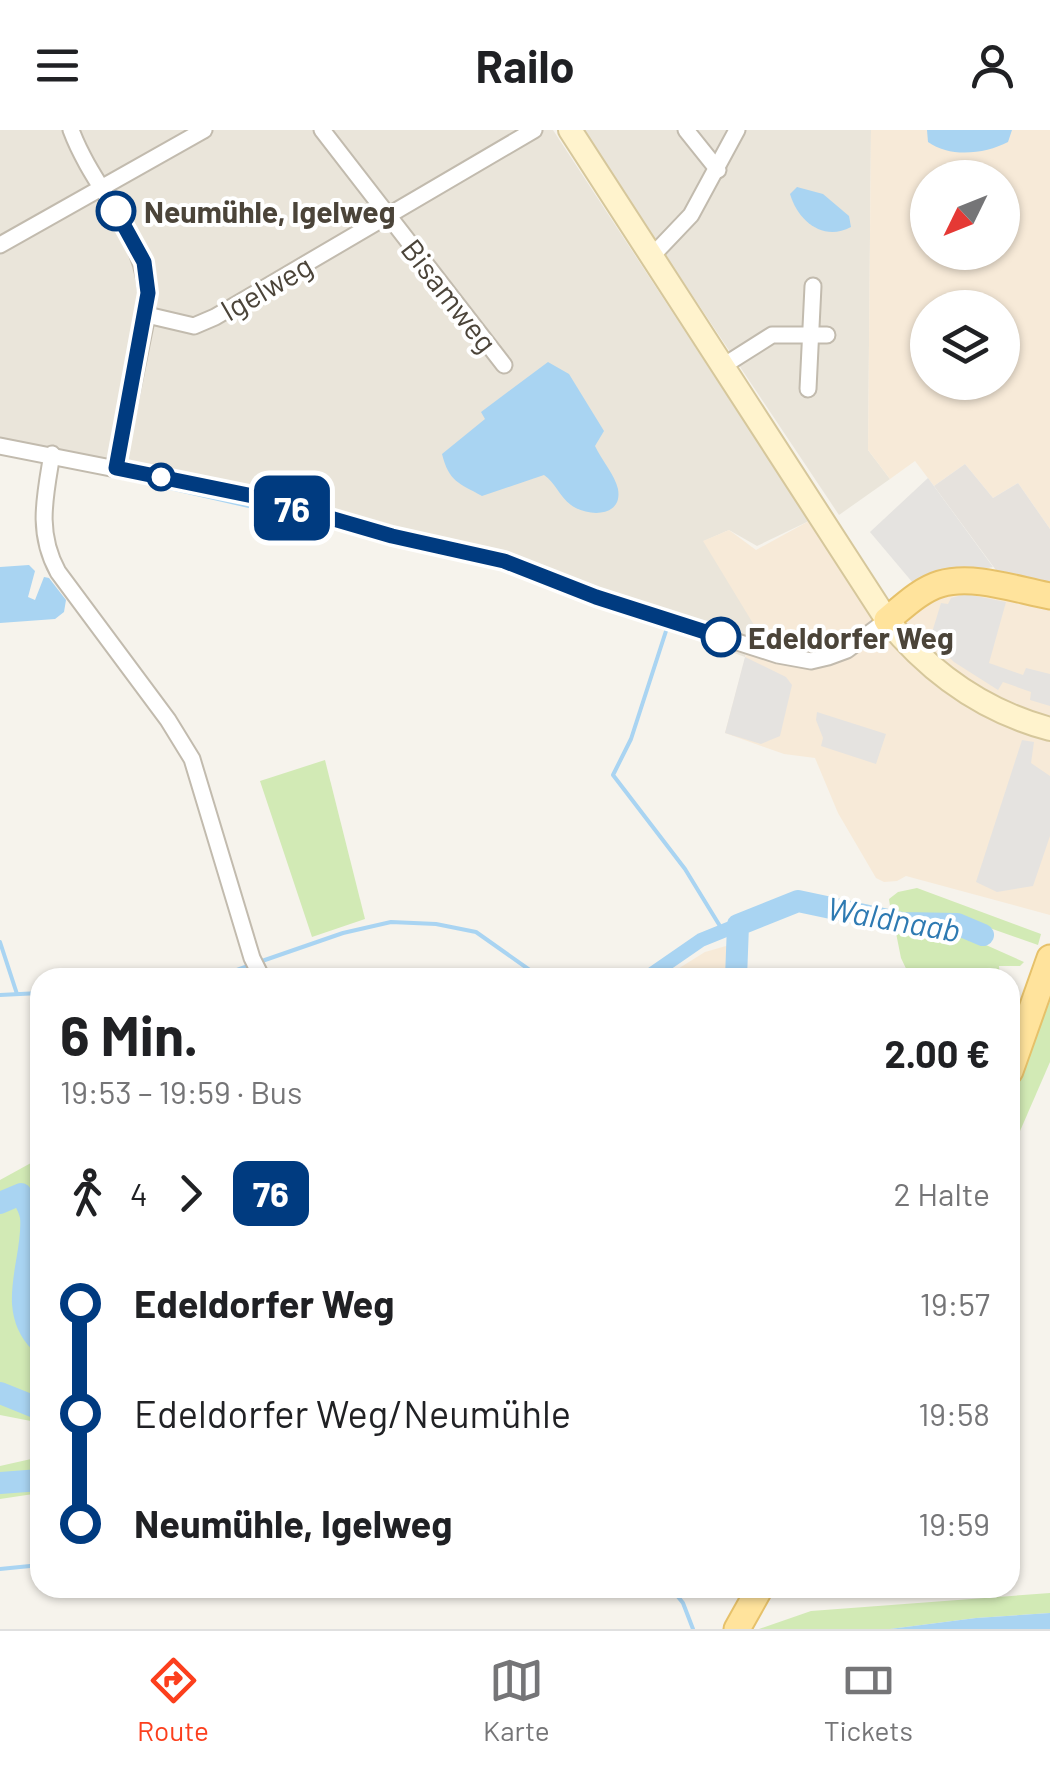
<!DOCTYPE html>
<html lang="de">
<meta charset="utf-8">
<style>
body{margin:0;font-family:Barlow,sans-serif;background:#f2f2f2;color:#202124;height:100vh;display:flex;flex-direction:column;font-size:38px;white-space:nowrap}
*{box-sizing:border-box;margin:0}
p{font-size:32px;color:#757577}
.icon{flex:none;width:55px;height:55px;fill:none;stroke:currentColor;stroke-width:2;stroke-linecap:round;stroke-linejoin:round}
.map{position:relative;flex:1;overflow:hidden}
.side{position:absolute;left:30px;top:838px;width:990px;height:630px;display:flex;flex-direction:column;background:#fff;border-radius:30px;box-shadow:0 2px 8px #0004}
.side>*{flex:none}
.badge{padding:0 20px;border-radius:15px;font-size:35px;line-height:65px}
.needle{width:65px;rotate:227deg}
.tools{position:absolute;left:910px;top:30px;display:grid;gap:20px}
.tools a{display:grid;place-items:center;width:110px;height:110px;border-radius:50%;background:#fff;box-shadow:0 2px 8px #0004;font-size:50px}
.map>.badge{position:absolute;translate:-50% -50%;box-shadow:0 0 0 5px #fff}
.legs{display:flex;align-items:center;gap:15px;height:110px;padding:0 30px;font-size:32px}
.legs p{margin-inline-start:auto}
.overview{display:flex;align-items:center;justify-content:space-between;height:170px;padding:0 30px}
h1{font-size:55px;font-weight:700;line-height:75px}
ul{padding:0 30px;list-style:none}
li{display:flex;align-items:center;gap:35px;height:110px;font-size:38px}
li i{display:grid;place-items:center;width:15px;height:100%;margin:0 12px;background:currentColor}
li i::after{content:'';width:25px;height:25px;margin:-12px;border:8px solid;border-radius:50%;background:#fff}
li p{margin-inline-start:auto}
li:first-child i{background:linear-gradient(#0000 50%,currentColor 0)}
li:last-child i{background:linear-gradient(currentColor 50%,#0000 0)}
header{display:flex;justify-content:space-between;align-items:center;height:130px;padding:0 30px;background:#fff;font-size:45px;font-weight:700}
.dock{display:flex;justify-content:space-around;align-items:center;height:140px;border-top:2px solid #e0e0e0;background:#fff;font-size:28px;color:#757577}
.dock a{display:grid;justify-items:center;gap:5px}
.dock .selected{color:#fc3f1d}
.map>svg:first-child{display:block}
.residential{fill:#eae5da}
.commercial{fill:#f7ead8;fill-rule:evenodd}
.industrial{fill:#e6e2dd}
.green{fill:#d2eab5}
.parking{fill:#e5e3e0}
.water{fill:#a9d4f2}
.lines{fill:none;stroke-linecap:round;stroke-linejoin:round}
.stream{stroke:#a9d4f2;stroke-width:4}
.canal{stroke:#a9d4f2;stroke-width:14}
.river{stroke:#a9d4f2;stroke-width:22}
.minor-casing{stroke:#c2bbae;stroke-width:19}
.secondary-casing{stroke:#d6c79b;stroke-width:26}
.primary-casing{stroke:#e6c16a;stroke-width:29}
.minor{stroke:#fff;stroke-width:15}
.secondary{stroke:#fff3cd;stroke-width:22}
.primary{stroke:#ffe39c;stroke-width:25}
.line-1-casing{stroke:#fff;stroke-width:22}
.line-1{stroke:#003b80;stroke-width:15}
.stop-1-dot{fill:#fff;stroke:#003b80;stroke-width:5}
.labels{text-anchor:middle;dominant-baseline:central;stroke-width:8;stroke-linejoin:round;paint-order:stroke}
.stop-label{font-size:30px;font-weight:bold;fill:#4b4439;stroke:#fff;text-anchor:start}
.street-label{font-size:30px;fill:#4b4439;stroke:#fff}
.water-label{font-size:32px;font-style:italic;fill:#2e7ab2;stroke:#fff}
</style>
<header><svg class="icon" aria-label="menu" viewBox="0 0 24 24"><path d="M4 6h16M4 12h16M4 18h16"/></svg>Railo<svg class="icon" aria-label="person" viewBox="0 0 24 24"><circle cx="12" cy="8" r="4"/><path d="M4 21q1-7 8-7t8 7"/></svg></header>
<div class="map">
<svg width="1050" height="1499" viewBox="0 0 1050 1499">
<rect width="100%" height="100%" fill="#f6f3ec"/>
<g class="residential">
<path d="M 0,0 L 553,0 L 809,391 L 757,416 L 729,400 L 704,411 L 755,495 L 745,527 L 496,435 L 322,396 L 313,388 L 46,327 L 0,320 Z"/>
<path d="M 582,0 L 871,0 L 868,320 L 890,349 L 839,385 Z"/>
</g>
<g class="commercial">
<path d="M 871,0 L 1050,0 L 1050,399 L 1018,353 L 993,368 L 965,334 L 934,356 L 915,331 L 890,349 L 868,320 ZM 928,48 L 1002,48 L 1002,122 L 928,122 ZM 928,178 L 1002,178 L 1002,252 L 928,252 Z"/>
<path d="M 809,391 L 882,496 L 935,459 L 1050,471 L 1050,785 L 906,746 L 897,751 L 884,752 L 876,748 L 838,683 L 815,628 L 784,624 L 725,603 L 754,495 L 703,411 L 729,400 L 756,420 Z"/>
<path d="M 733,814 L 729,847 L 665,847 L 705,822 Z"/>
</g>
<path class="industrial" d="M 965,334 L 993,368 L 1018,353 L 1050,399 L 1050,455 L 1001,447 L 934,356 Z"/>
<g class="green">
<path d="M 325,630 L 365,789 L 312,807 L 260,651 Z"/>
<path d="M 917,758 L 1041,804 L 1038,815 L 950,784 L 891,783 L 889,769 L 898,762 Z"/>
<path d="M 896,803 L 931,808 L 948,805 L 977,811 L 1024,832 L 1020,836 L 999,836 L 1000,847 L 910,847 L 901,828 Z"/>
<path d="M 1050,871 L 1050,932 L 1010,1024 L 1010,973 Z"/>
<path d="M 40,1028 L 40,1298 L 36,1292 L 0,1285 L 0,1050 Z"/>
<path d="M 40,1327 L 40,1363 L 0,1369 L 0,1336 Z"/>
<path d="M 1050,1463 L 1050,1483 L 976,1488 L 890,1499 L 759,1499 L 811,1481 Z"/>
</g>
<g class="parking">
<path d="M 928,348 L 993,437 L 913,453 L 870,402 Z"/>
<path d="M 966,464 L 1006,472 L 989,533 L 1023,545 L 1026,538 L 1050,544 L 1050,576 L 1030,570 L 1031,562 L 1003,552 L 998,560 L 954,532 L 930,509 L 941,473 L 948,474 L 951,468 Z"/>
<path d="M 745,527 L 786,547 L 792,555 L 780,606 L 761,614 L 725,603 Z"/>
<path d="M 817,582 L 886,604 L 876,634 L 821,616 L 823,608 L 816,590 Z"/>
<path d="M 1022,610 L 1034,612 L 1031,633 L 1050,646 L 1050,706 L 1033,756 L 997,762 L 976,752 Z"/>
</g>
<g class="water">
<path d="M 927,0 L 1012,0 L 1008,12 C 985,24 950,28 928,12 Z"/>
<path d="M 797,57 L 823,64 L 849,86 L 851,97 C 823,112 798,91 790,64 Z"/>
<path d="M 548,232 L 569,244 L 604,301 L 595,316 C 601,329 615,345 618,359 C 623,388 587,387 571,375 C 559,366 555,352 544,345 L 482,366 C 459,353 449,352 442,324 L 485,289 L 481,282 Z"/>
<path d="M 29,435 L 35,441 L 28,467 L 35,470 L 44,447 L 49,448 L 66,470 L 64,482 L 55,489 L 0,493 L 0,437 Z"/>
<path d="M 1050,1483 L 1050,1499 L 890,1499 L 976,1488 Z"/>
</g>
<g class="lines">
<g class="stream">
<path d="M 131,349 L 301,388"/>
<path d="M 666,501 L 631,609 L 613,645 L 685,739 L 723,801"/>
<path d="M 0,812 L 17,864"/>
<path d="M 262,831 L 343,803 L 391,792 L 436,794 L 476,802 L 541,848"/>
<path d="M 215,848 L 248,836"/>
<path d="M 0,865 L 40,863"/>
<path d="M 0,1439 L 40,1435"/>
<path d="M 671,1458 L 683,1473 L 693,1499"/>
</g>
<path class="canal" d="M 646,848 L 701,810 L 738,795"/>
<g class="river">
<path d="M 736,848 L 738,795 L 798,771 L 902,793 L 957,794 L 983,805"/>
<path d="M 0,1073 L 21,1064 C 25,1071 30,1079 31,1087 C 35,1128 5,1177 40,1212"/>
<path d="M 0,1263 L 40,1279"/>
<path d="M 0,1353 L 40,1350"/>
</g>
<g class="minor-casing">
<g id="minor">
<path d="M 71,0 C 96,67 152,107 147,185 L 116,338"/>
<path d="M 322,0 L 504,235"/>
<path d="M 686,0 L 718,40"/>
<path d="M 0,115 L 204,0"/>
<path d="M 652,126 L 691,85 L 737,0"/>
<path d="M 147,185 L 194,196 L 215,187 L 534,0"/>
<path d="M 723,236 L 772,205 L 827,205"/>
<path d="M 808,259 L 813,156"/>
<path d="M 0,316 L 258,367 L 420,413 L 504,431 L 597,467 L 778,525 L 811,531 L 828,527 L 847,520 L 887,490"/>
<path d="M 52,324 C 45,367 36,402 58,442 L 168,590 L 192,629 L 252,828 L 262,848"/>
</g>
</g>
<g class="secondary-casing">
<path id="secondary" d="M 570,0 L 887,490 C 930,543 983,581 1050,599"/>
</g>
<g class="primary-casing">
<g id="primary">
<path d="M 887,490 C 903,477 920,460 940,454 C 973,444 1017,460 1050,466"/>
<path d="M 1010,941 L 1050,828"/>
<path d="M 737,1499 L 760,1458"/>
</g>
</g>
<use href="#minor" class="minor"/>
<use href="#secondary" class="secondary"/>
<use href="#primary" class="primary"/>
</g>
<g class="lines">
<g class="line-1-casing">
<path id="line-1" d="M 116,81 L 144,132 L 148,163 L 116,338 L 258,367 L 392,406 L 504,431 L 596,467 L 721,507"/>
</g>
<use href="#line-1" class="line-1"/>
</g>
<g class="stop-1-dot">
<circle cx="116" cy="81" r="18"/>
<circle cx="161" cy="347" r="12"/>
<circle cx="721" cy="507" r="18"/>
</g>
<g class="labels">
<g class="stop-label">
<text x="144" y="81">Neumühle, Igelweg</text>
<text x="748" y="507">Edeldorfer Weg</text>
</g>
<g class="street-label">
<text transform="translate(266 157) rotate(-30)">Igelweg</text>
<text transform="translate(450 165) rotate(52)">Bisamweg</text>
</g>
<g class="water-label">
<text transform="translate(894 788) rotate(10)">Waldnaab</text>
</g>
</g>
</svg>
<div class="tools">
<a><svg class="needle" viewBox="-14 -14 28 28"><path d="M0-13l5 13h-10z" fill="#e53935"/><path d="M0 13l5-13h-10z" fill="#757577"/></svg></a>
<a><svg class="icon" aria-label="layers" viewBox="0 0 24 24"><path d="M12 4l9 5-9 5-9-5zM3 14l9 5 9-5"/></svg></a>
</div>
<b class="badge" style="left:292px;top:378px;background:#003b80;color:#fff">76</b>
<section class="side">
<div class="overview"><div><h1>6 Min.</h1><p>19:53 – 19:59 · Bus</p></div><b>2.00 €</b></div>
<div class="legs"><svg class="icon" aria-label="walk" viewBox="0 0 24 24"><circle cx="13" cy="4" r="2"/><path d="M13 8l-2 6 4 7M11 14l-3 7M7 12l3-4h3l4 4"/></svg>4<svg class="icon" aria-label="forward" viewBox="0 0 24 24"><path d="M9 5l7 7-7 7"/></svg><b class="badge" style="background:#003b80;color:#fff">76</b><p>2 Halte</p></div>
<ul>
<li><i style="color:#003b80"></i><b>Edeldorfer Weg</b><p>19:57</p></li>
<li><i style="color:#003b80"></i><span>Edeldorfer Weg/Neumühle</span><p>19:58</p></li>
<li><i style="color:#003b80"></i><b>Neumühle, Igelweg</b><p>19:59</p></li>
</ul>
</section>
</div>
<nav class="dock">
<a class="selected"><svg class="icon" aria-label="directions" viewBox="0 0 24 24"><path d="M12 3l9 9-9 9-9-9zM9 14v-3h6M13 9l2 2-2 2"/></svg>Route</a>
<a><svg class="icon" aria-label="map" viewBox="0 0 24 24"><path d="M3 6l6-2 6 2 6-2v14l-6 2-6-2-6 2zM9 4v14M15 6v14"/></svg>Karte</a>
<a><svg class="icon" aria-label="tickets" viewBox="0 0 24 24"><path d="M3 7h18v10H3zM15 7v10"/></svg>Tickets</a>
</nav>
